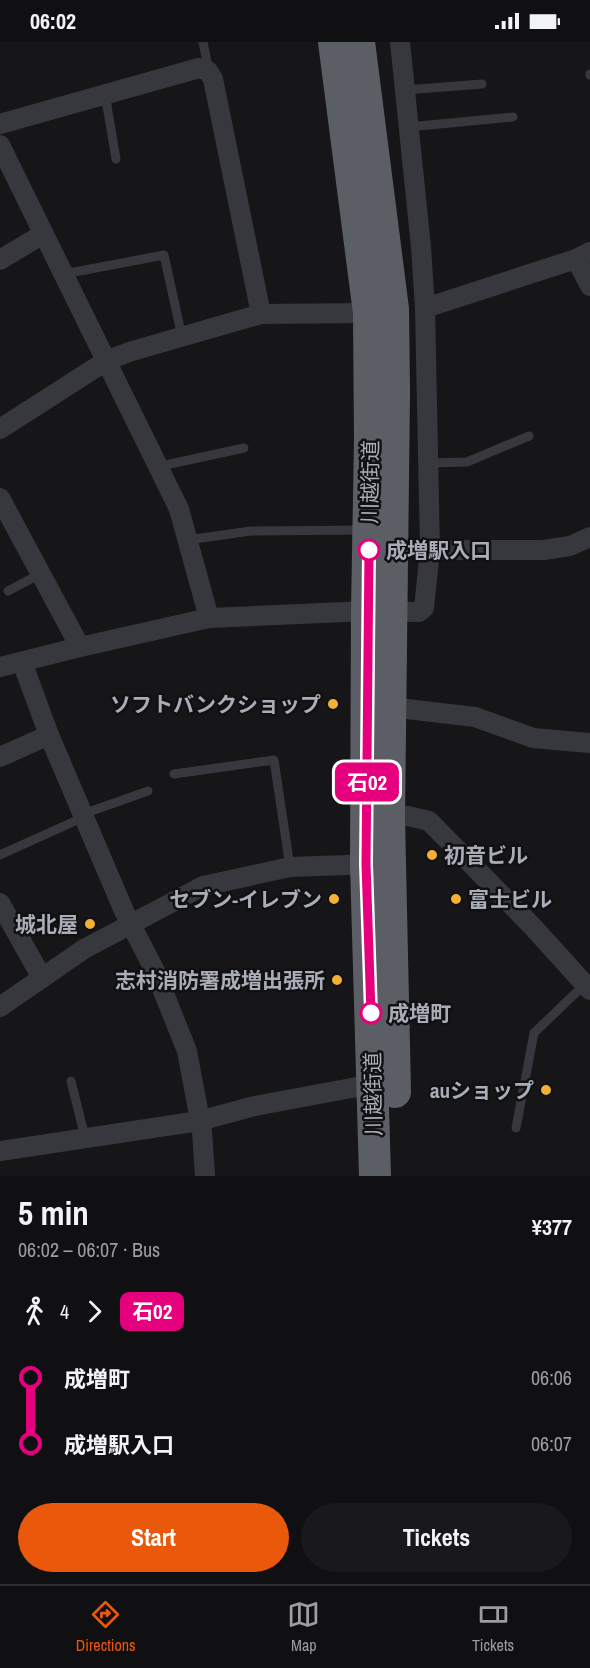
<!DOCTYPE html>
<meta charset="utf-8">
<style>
body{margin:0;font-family:"Archivo Narrow","Noto Sans JP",sans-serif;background:#19191b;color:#f1f3f6;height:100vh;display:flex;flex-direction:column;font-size:22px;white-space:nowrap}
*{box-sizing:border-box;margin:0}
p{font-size:20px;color:#9c9d9f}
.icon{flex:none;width:33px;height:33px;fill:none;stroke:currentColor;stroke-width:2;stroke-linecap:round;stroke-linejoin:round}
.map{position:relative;height:1134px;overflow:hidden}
.panel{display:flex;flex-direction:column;background:#101012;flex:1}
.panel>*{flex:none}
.badge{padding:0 12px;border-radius:9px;font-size:21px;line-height:39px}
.map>.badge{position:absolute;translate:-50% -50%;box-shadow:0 0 0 3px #fff}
.legs{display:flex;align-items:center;gap:9px;height:66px;padding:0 18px;font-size:20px}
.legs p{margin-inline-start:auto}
.summary{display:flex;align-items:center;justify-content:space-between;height:102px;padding:0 18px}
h1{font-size:33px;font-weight:800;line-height:45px}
.cta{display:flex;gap:12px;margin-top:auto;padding:12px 18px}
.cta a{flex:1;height:69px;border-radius:36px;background:#ea580c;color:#fff;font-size:24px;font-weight:800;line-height:69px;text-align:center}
.cta a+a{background:#19191b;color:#f1f3f6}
ul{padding:0 18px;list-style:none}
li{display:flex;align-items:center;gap:21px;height:66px;font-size:22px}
li i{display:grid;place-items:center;width:9px;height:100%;margin:0 8px;background:currentColor}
li i::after{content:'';width:15px;height:15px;margin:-8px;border:4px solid;border-radius:50%;background:#101012}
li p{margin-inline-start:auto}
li:first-child i{background:linear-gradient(#0000 50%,currentColor 0)}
li:last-child i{background:linear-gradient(currentColor 50%,#0000 0)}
.status{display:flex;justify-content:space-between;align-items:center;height:42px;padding:0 30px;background:#101012;direction:ltr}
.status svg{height:16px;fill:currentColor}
.menu{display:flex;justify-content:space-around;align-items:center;height:84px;border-top:2px solid #303032;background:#101012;font-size:16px;color:#9c9d9f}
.menu a{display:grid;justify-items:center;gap:3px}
.menu .on{color:#ea580c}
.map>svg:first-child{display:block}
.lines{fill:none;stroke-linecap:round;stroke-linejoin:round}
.service{stroke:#37383d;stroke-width:9}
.minor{stroke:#37383d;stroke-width:20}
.trunk{stroke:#5b5e65;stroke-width:32}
.line-1-casing{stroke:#fff;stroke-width:14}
.line-1{stroke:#e6007e;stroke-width:9}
.stop-1-dot{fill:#fff;stroke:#e6007e;stroke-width:3}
.poi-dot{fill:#f2b134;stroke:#111113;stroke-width:2}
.labels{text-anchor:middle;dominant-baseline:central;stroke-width:5;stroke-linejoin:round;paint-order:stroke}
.street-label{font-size:21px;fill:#a8adb8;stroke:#111113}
.stop-label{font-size:21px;font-weight:bold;fill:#a8adb8;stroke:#111113;text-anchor:start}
.poi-label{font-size:21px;font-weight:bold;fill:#a8adb8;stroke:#111113;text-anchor:end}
</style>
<div class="status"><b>06:02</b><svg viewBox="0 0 49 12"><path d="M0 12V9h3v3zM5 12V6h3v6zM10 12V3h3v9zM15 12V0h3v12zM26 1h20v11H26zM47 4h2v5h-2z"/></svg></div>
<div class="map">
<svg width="590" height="1134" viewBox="0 0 590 1134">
<rect width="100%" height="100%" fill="#161618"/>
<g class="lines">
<g class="service">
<path d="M 203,0 L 207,20 L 204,26"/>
<path d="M 590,33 L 590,32"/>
<path d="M 405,48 L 482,42"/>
<path d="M 105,52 L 116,117"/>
<path d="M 408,85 L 513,75"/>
<path d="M 64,232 L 164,213 L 182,295"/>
<path d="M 429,421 L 467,420 L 529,394"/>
<path d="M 160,426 L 170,422 L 244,406"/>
<path d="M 187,498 L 251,489 L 364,488"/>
<path d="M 8,549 L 40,532"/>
<path d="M 174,732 L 274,718 L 290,825"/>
<path d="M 83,772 L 148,749"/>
<path d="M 0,813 L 84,775"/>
<path d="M 71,1039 L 85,1095"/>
<path d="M 516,1086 L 534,991 L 585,942"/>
</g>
<g class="minor">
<path d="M 0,82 L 199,26 L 208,29 L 213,37 L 261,272"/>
<path d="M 0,103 L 179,467 L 209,576"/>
<path d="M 576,217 L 590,244"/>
<path d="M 0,218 L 43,192"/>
<path d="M 425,266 L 576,217 L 590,210"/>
<path d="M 0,387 L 106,319 L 129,310 L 261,272 L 369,271"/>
<path d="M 0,456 L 80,605"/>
<path d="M 430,508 L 544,508 L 570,504 L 590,495"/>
<path d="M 22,620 L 49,693 L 124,869 L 155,929 L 187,1009 L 202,1089 L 205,1134"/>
<path d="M 0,625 L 80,605 L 209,576 L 367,569 L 419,570 L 424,566 L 430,508 L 425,266 L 421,205 L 400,0"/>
<path d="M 390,665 L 475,675 L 533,696 L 590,701"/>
<path d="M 0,715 L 49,693"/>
<path d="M 389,776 L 408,774 L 429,779 L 533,885 L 590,948"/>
<path d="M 0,861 L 42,936"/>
<path d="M 0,965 L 84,907 L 203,844 L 290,825 L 375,822"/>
<path d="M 0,1109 L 199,1079 L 255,1064 L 373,1042"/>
</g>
<g class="trunk">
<path d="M 334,0 L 369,271 L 370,398 L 367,569 L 366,822 L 375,1134"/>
<path d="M 359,0 L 393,267 L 394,350 L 389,776 L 395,1050"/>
</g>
</g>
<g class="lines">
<g class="line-1-casing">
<path id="line-1" d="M 369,508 L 366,822 L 371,971"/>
</g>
<use href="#line-1" class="line-1"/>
</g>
<g class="stop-1-dot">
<circle cx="369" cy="508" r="10"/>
<circle cx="371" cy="971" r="10"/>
</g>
<g class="poi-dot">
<circle cx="333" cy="662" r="6"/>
<circle cx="432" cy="813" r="6"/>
<circle cx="334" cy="857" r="6"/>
<circle cx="456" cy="857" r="6"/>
<circle cx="90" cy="882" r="6"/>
<circle cx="337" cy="938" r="6"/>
<circle cx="546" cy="1048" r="6"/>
</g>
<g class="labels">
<g class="street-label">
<text transform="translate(370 440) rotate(-89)">川越街道</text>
<text transform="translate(373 1052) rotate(-91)">川越街道</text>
</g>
<g class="stop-label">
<text x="386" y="508">成増駅入口</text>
<text x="388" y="971">成増町</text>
</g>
<g class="poi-label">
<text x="321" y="662">ソフトバンクショップ</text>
<text x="444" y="813" text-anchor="start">初音ビル</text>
<text x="322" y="857">セブン-イレブン</text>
<text x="468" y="857" text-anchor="start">富士ビル</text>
<text x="78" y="882">城北屋</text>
<text x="325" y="938">志村消防署成増出張所</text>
<text x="534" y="1048">auショップ</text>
</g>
</g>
</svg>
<b class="badge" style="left:367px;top:740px;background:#e6007e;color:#fff">石02</b>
</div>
<section class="panel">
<div class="summary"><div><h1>5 min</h1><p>06:02 – 06:07 · Bus</p></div><b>¥377</b></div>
<div class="legs"><svg class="icon" aria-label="walk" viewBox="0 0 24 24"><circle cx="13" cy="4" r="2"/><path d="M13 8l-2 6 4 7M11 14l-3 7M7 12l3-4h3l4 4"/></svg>4<svg class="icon" aria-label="forward" viewBox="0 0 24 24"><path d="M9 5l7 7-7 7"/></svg><b class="badge" style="background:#e6007e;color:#fff">石02</b></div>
<ul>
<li><i style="color:#e6007e"></i><b>成増町</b><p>06:06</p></li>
<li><i style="color:#e6007e"></i><b>成増駅入口</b><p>06:07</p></li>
</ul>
<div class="cta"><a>Start</a><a>Tickets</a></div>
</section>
<nav class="menu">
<a class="on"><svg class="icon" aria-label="directions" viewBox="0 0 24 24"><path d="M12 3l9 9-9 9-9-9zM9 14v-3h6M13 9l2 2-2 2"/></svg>Directions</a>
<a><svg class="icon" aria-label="map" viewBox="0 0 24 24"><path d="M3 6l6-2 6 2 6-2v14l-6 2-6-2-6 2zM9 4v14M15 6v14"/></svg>Map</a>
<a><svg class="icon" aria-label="tickets" viewBox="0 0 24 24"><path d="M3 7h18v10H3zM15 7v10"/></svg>Tickets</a>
</nav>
